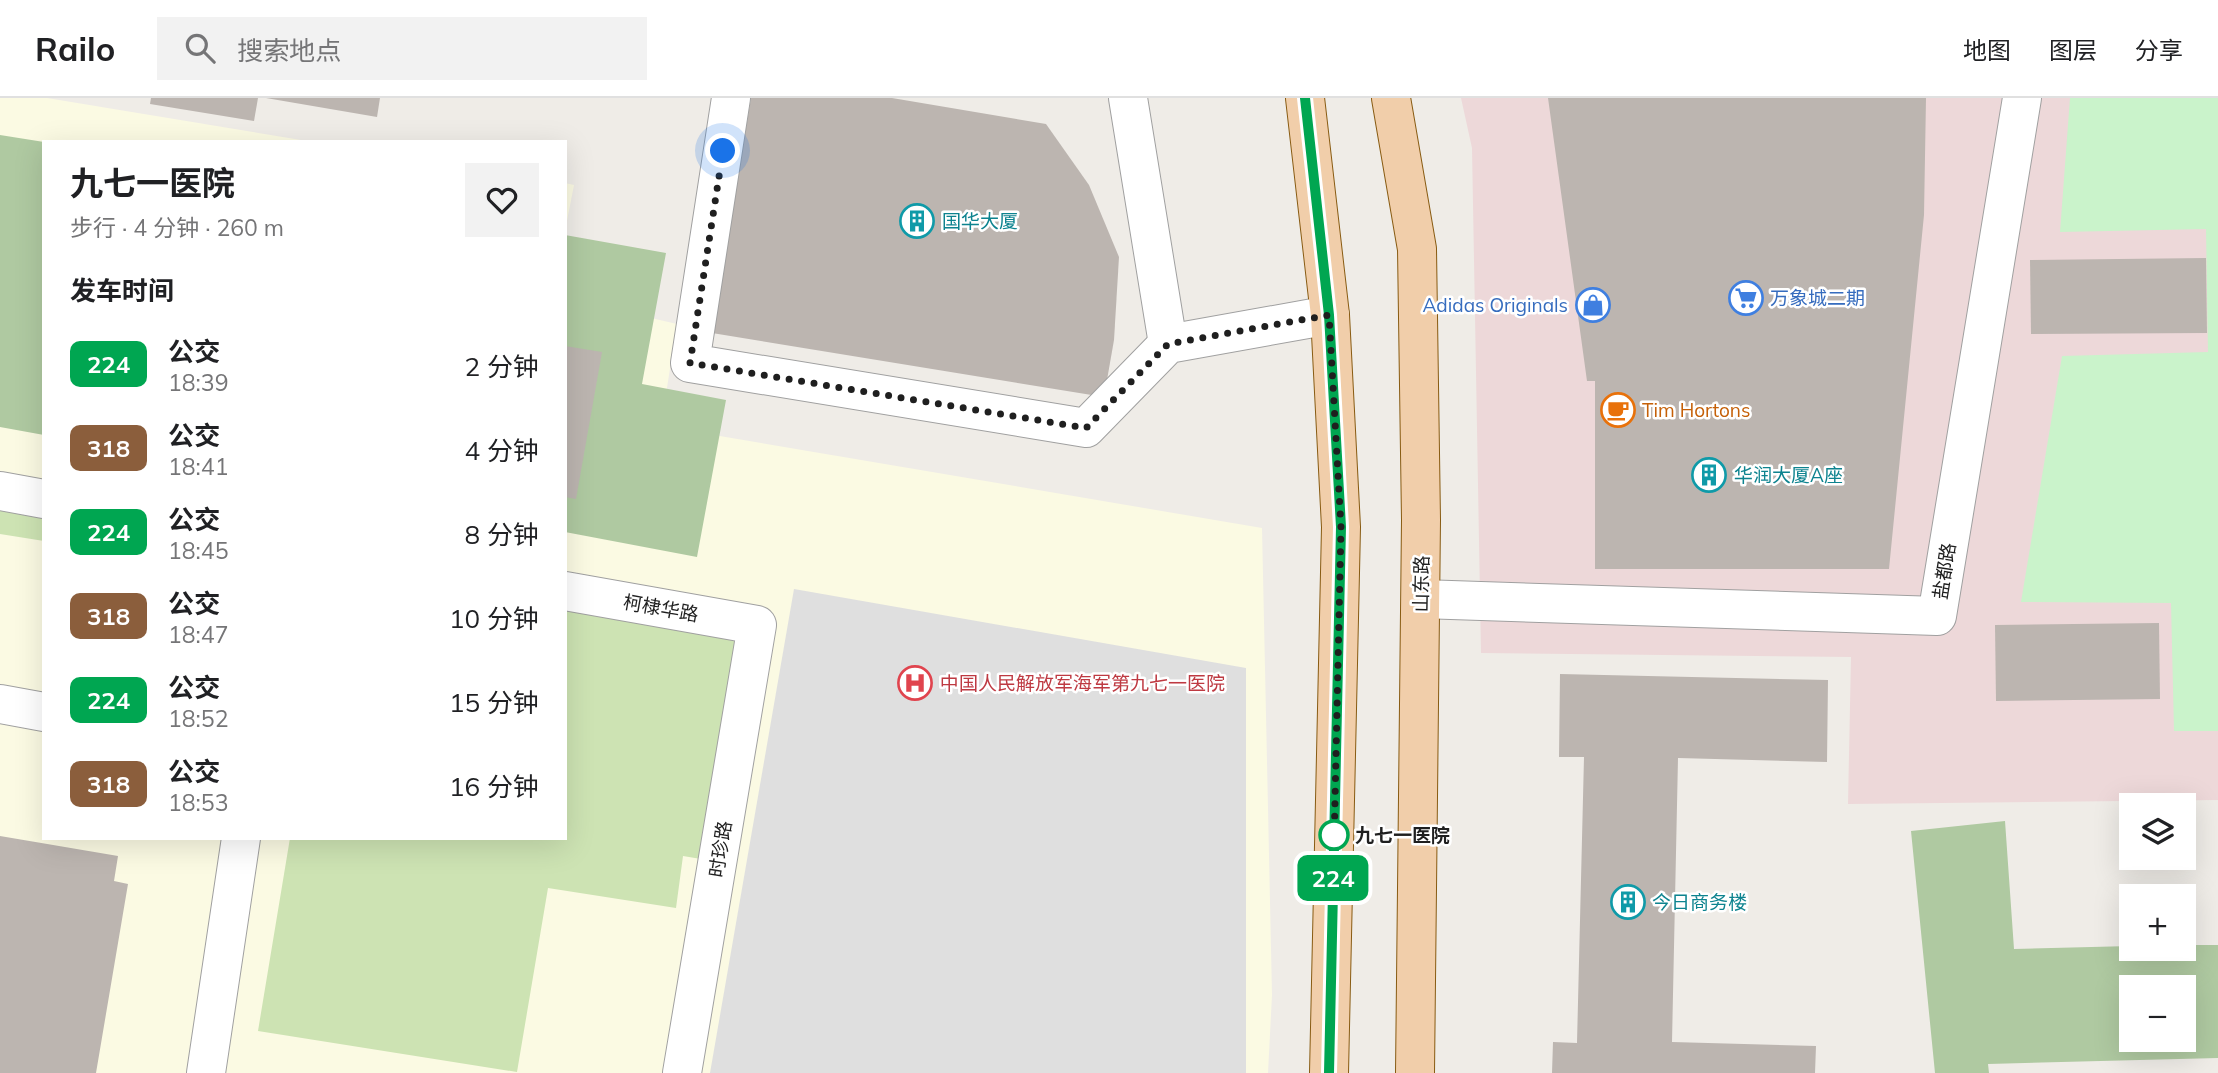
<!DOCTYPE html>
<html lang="zh">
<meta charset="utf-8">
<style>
body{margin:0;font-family:Mulish,"Noto Sans SC",sans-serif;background:#f2f2f2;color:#202124;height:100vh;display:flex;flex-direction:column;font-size:26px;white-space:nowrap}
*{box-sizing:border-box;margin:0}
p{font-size:23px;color:#757577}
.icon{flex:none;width:38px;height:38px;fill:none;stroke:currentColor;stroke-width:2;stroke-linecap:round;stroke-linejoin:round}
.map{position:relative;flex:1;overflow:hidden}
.sheet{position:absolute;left:42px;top:42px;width:525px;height:700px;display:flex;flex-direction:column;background:#fff;border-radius:0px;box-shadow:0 7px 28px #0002}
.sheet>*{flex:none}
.badge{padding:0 14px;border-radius:10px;font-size:24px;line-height:46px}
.controls{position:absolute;left:2119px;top:695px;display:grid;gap:14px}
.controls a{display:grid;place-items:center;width:77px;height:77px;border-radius:0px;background:#fff;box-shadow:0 7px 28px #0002;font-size:35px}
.you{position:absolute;width:35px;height:35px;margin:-18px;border:5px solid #fff;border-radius:50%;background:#1a73e8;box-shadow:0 0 0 10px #1a73e833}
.map>.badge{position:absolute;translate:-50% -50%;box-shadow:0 0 0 4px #fff}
h2{padding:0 28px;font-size:26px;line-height:63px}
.round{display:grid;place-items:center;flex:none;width:74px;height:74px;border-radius:0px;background:#f2f2f2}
.summary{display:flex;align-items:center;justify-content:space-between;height:119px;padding:0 28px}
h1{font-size:33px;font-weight:700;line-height:52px}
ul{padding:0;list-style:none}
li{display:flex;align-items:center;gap:21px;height:84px;padding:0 28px}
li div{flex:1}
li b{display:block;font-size:26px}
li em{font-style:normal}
li .badge{min-width:77px;font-weight:700;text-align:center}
header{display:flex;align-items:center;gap:42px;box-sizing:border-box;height:98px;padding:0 35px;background:#fff;border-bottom:2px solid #e0e0e0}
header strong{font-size:33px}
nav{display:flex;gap:38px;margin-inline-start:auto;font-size:24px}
.search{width:490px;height:63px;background:#f2f2f2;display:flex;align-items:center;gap:18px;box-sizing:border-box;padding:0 24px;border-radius:0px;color:#757577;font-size:26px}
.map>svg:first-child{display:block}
.commercial{fill:#edd8d9}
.education{fill:#fbfae3}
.grass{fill:#cde3b3}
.forest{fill:#afc9a1;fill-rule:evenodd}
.park{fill:#caf3cb}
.parking{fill:#dfdfdf}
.building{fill:#bcb5b0}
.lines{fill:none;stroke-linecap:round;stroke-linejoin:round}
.minor-casing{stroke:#a0a0a0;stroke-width:40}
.major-casing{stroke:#885b12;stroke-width:40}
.minor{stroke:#fff;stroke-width:38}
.major{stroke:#f1ceaa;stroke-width:38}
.line-casing{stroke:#fff;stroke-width:16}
.line{stroke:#00a651;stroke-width:10}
.walk{stroke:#1f1f1f;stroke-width:7;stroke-dasharray:0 12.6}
.stop-dot{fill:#fff;stroke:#00a651;stroke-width:3.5}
.labels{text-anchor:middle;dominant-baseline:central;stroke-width:5;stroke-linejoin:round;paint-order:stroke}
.culture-label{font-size:19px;fill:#0d838f;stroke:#fff;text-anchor:start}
.shop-label{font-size:19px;fill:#366cbe;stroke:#fff;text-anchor:start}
.food-label{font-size:19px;fill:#c56008;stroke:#fff;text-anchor:start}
.street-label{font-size:19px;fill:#1f1f1f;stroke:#fff}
.health-label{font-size:19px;fill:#be3a42;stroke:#fff;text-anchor:start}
.stop-label{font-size:19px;font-weight:bold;fill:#1f1f1f;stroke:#fff;text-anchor:start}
</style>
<header>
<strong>Railo</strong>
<div class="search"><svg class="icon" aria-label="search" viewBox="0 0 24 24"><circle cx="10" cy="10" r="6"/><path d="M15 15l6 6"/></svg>搜索地点</div>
<nav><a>地图</a><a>图层</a><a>分享</a></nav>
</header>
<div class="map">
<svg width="2218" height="975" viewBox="0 0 2218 975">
<rect width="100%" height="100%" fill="#efece7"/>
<path class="commercial" d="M 1461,0 L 2218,0 L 2218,702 L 1848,706 L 1851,559 L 1481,555 L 1472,50 Z"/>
<g class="education">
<path d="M 0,0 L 47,0 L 313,44 L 44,44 L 44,740 L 565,740 L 565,200 L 677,226 L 661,328 L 1262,430 L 1272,897 L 1268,975 L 0,975 Z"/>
<path d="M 565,85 L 574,87 L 565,133 Z"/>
</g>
<g class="grass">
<path d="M 0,409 L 44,416 L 44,443 L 0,436 Z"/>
<path d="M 565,506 L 737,536 L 701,761 L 683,758 L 676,810 L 548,790 L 517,974 L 258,933 L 290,740 L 565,740 Z"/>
</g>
<g class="forest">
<path d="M 0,37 L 44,44 L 44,337 L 0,329 Z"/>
<path d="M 565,137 L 666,155 L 642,286 L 726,302 L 697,459 L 565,434 Z"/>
<path d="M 2005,723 L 2014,851 L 2131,848 L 2132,850 L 2184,850 L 2184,847 L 2218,847 L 2218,960 L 1988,966 L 1989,975 L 1935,975 L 1911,733 ZM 2132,889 L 2184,889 L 2184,942 L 2132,942 Z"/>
</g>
<path class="park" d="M 2070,0 L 2218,0 L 2218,633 L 2174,633 L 2171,505 L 2021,504 L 2062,258 L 2208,254 L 2206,131 L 2060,134 Z"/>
<path class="parking" d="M 794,491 L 1246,570 L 1246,975 L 710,975 Z"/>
<g class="building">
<path d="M 151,0 L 258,0 L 254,23 L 150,6 Z"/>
<path d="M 266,0 L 380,0 L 377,19 Z"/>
<path d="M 751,0 L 892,0 L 1046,26 L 1089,87 L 1119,159 L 1114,242 L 1104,299 L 712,235 Z"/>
<path d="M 1548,0 L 1926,0 L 1924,117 L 1889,471 L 1595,471 L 1595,283 L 1587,283 Z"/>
<path d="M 2206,160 L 2207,235 L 2031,236 L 2030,162 Z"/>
<path d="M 565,248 L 602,254 L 576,401 L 565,399 Z"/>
<path d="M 2159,525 L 2160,601 L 1996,603 L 1995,527 Z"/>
<path d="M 1560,576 L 1828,582 L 1827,664 L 1678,660 L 1672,944 L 1816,948 L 1815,975 L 1552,975 L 1553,944 L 1577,945 L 1584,659 L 1559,659 Z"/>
<path d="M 0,738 L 118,758 L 114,783 L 128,786 L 96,975 L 0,975 Z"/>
</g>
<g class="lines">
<g class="minor-casing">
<g id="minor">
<path d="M 731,0 L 690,265 L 1086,330 L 1168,246 L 1330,217"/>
<path d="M 1128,0 L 1168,246"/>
<path d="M 0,393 L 44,401"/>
<path d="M 565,493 L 757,527 L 682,975"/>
<path d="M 1421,501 L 1937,518 L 2022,0"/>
<path d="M 0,606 L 44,614"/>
<path d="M 206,975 L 241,740"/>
</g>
</g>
<g class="major-casing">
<g id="major">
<path d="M 1305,0 L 1330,217 L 1341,429 L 1329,975"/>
<path d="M 1391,0 L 1417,151 L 1421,422 L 1415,975"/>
</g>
</g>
<use href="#minor" class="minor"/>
<use href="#major" class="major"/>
</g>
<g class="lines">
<g class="line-casing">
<path id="line" d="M 1305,0 L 1329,217 L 1341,429 L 1329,975"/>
</g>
<use href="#line" class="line"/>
<path class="walk" d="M 723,53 L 690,265 L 1086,330 L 1168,246 L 1329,217 L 1341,429 L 1334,749 L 1334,737"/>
</g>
<defs>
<g id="building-ring" transform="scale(1.75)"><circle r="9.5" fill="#fff" stroke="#0f9aa8" stroke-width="1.5"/><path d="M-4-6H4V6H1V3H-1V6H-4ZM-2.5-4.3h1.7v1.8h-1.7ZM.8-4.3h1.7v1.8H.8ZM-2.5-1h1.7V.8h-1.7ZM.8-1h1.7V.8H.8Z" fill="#0f9aa8"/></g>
<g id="supermarket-ring" transform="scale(1.75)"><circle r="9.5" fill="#fff" stroke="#3f7fe0" stroke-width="1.5"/><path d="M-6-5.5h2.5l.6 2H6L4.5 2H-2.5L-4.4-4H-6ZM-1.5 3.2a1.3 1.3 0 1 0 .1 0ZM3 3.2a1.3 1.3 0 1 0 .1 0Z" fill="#3f7fe0"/></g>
<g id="shop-ring" transform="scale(1.75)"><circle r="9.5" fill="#fff" stroke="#3f7fe0" stroke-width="1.5"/><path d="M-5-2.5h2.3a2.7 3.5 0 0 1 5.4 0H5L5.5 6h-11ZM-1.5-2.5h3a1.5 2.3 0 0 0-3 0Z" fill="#3f7fe0"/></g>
<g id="cafe-ring" transform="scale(1.75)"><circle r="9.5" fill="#fff" stroke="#e8710a" stroke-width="1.5"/><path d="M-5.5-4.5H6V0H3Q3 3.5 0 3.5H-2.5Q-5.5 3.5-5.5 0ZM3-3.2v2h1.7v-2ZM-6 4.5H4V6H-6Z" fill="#e8710a"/></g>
<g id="hospital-ring" transform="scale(1.75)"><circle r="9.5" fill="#fff" stroke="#e0444e" stroke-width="1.5"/><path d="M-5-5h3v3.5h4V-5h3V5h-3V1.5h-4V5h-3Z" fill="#e0444e"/></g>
</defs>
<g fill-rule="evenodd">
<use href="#building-ring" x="917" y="123"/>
<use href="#supermarket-ring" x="1746" y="200"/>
<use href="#shop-ring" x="1593" y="207"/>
<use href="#cafe-ring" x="1618" y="312"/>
<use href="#building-ring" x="1709" y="377"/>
<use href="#hospital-ring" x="915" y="585"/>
<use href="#building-ring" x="1628" y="804"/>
</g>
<circle class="stop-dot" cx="1334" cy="737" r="14"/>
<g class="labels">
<g class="culture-label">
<text x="942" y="123">国华大厦</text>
<text x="1734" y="377">华润大厦A座</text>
<text x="1652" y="804">今日商务楼</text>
</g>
<g class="shop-label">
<text x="1770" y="200">万象城二期</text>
<text x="1568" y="207" text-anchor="end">Adidas Originals</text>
</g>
<g class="food-label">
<text x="1642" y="312">Tim Hortons</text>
</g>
<g class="street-label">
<text transform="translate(1944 473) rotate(-81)">盐都路</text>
<text transform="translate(1421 486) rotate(-89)">山东路</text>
<text transform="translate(661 510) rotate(10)">柯棣华路</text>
<text transform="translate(720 751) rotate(-81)">时珍路</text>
</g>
<g class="health-label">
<text x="940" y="585">中国人民解放军海军第九七一医院</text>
</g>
<g class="stop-label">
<text x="1355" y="737">九七一医院</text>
</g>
</g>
</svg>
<div class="controls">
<a><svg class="icon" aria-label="layers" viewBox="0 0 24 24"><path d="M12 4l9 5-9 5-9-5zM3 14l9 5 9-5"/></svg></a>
<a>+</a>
<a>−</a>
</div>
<div class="you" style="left:723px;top:53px"></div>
<b class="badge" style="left:1333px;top:780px;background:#00a651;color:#fff">224</b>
<section class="sheet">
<div class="summary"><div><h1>九七一医院</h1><p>步行 · 4 分钟 · 260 m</p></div><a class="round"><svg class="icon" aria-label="heart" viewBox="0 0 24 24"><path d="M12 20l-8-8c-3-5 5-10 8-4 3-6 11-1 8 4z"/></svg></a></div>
<h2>发车时间</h2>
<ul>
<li><span class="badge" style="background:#00a651;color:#fff">224</span><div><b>公交</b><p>18:39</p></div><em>2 分钟</em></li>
<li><span class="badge" style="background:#8b5e3c;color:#fff">318</span><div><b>公交</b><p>18:41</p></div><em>4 分钟</em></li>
<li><span class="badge" style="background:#00a651;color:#fff">224</span><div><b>公交</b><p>18:45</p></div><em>8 分钟</em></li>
<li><span class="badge" style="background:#8b5e3c;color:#fff">318</span><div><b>公交</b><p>18:47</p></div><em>10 分钟</em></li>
<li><span class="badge" style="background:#00a651;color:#fff">224</span><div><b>公交</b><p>18:52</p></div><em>15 分钟</em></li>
<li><span class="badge" style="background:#8b5e3c;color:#fff">318</span><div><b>公交</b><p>18:53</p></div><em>16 分钟</em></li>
</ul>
</section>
</div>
